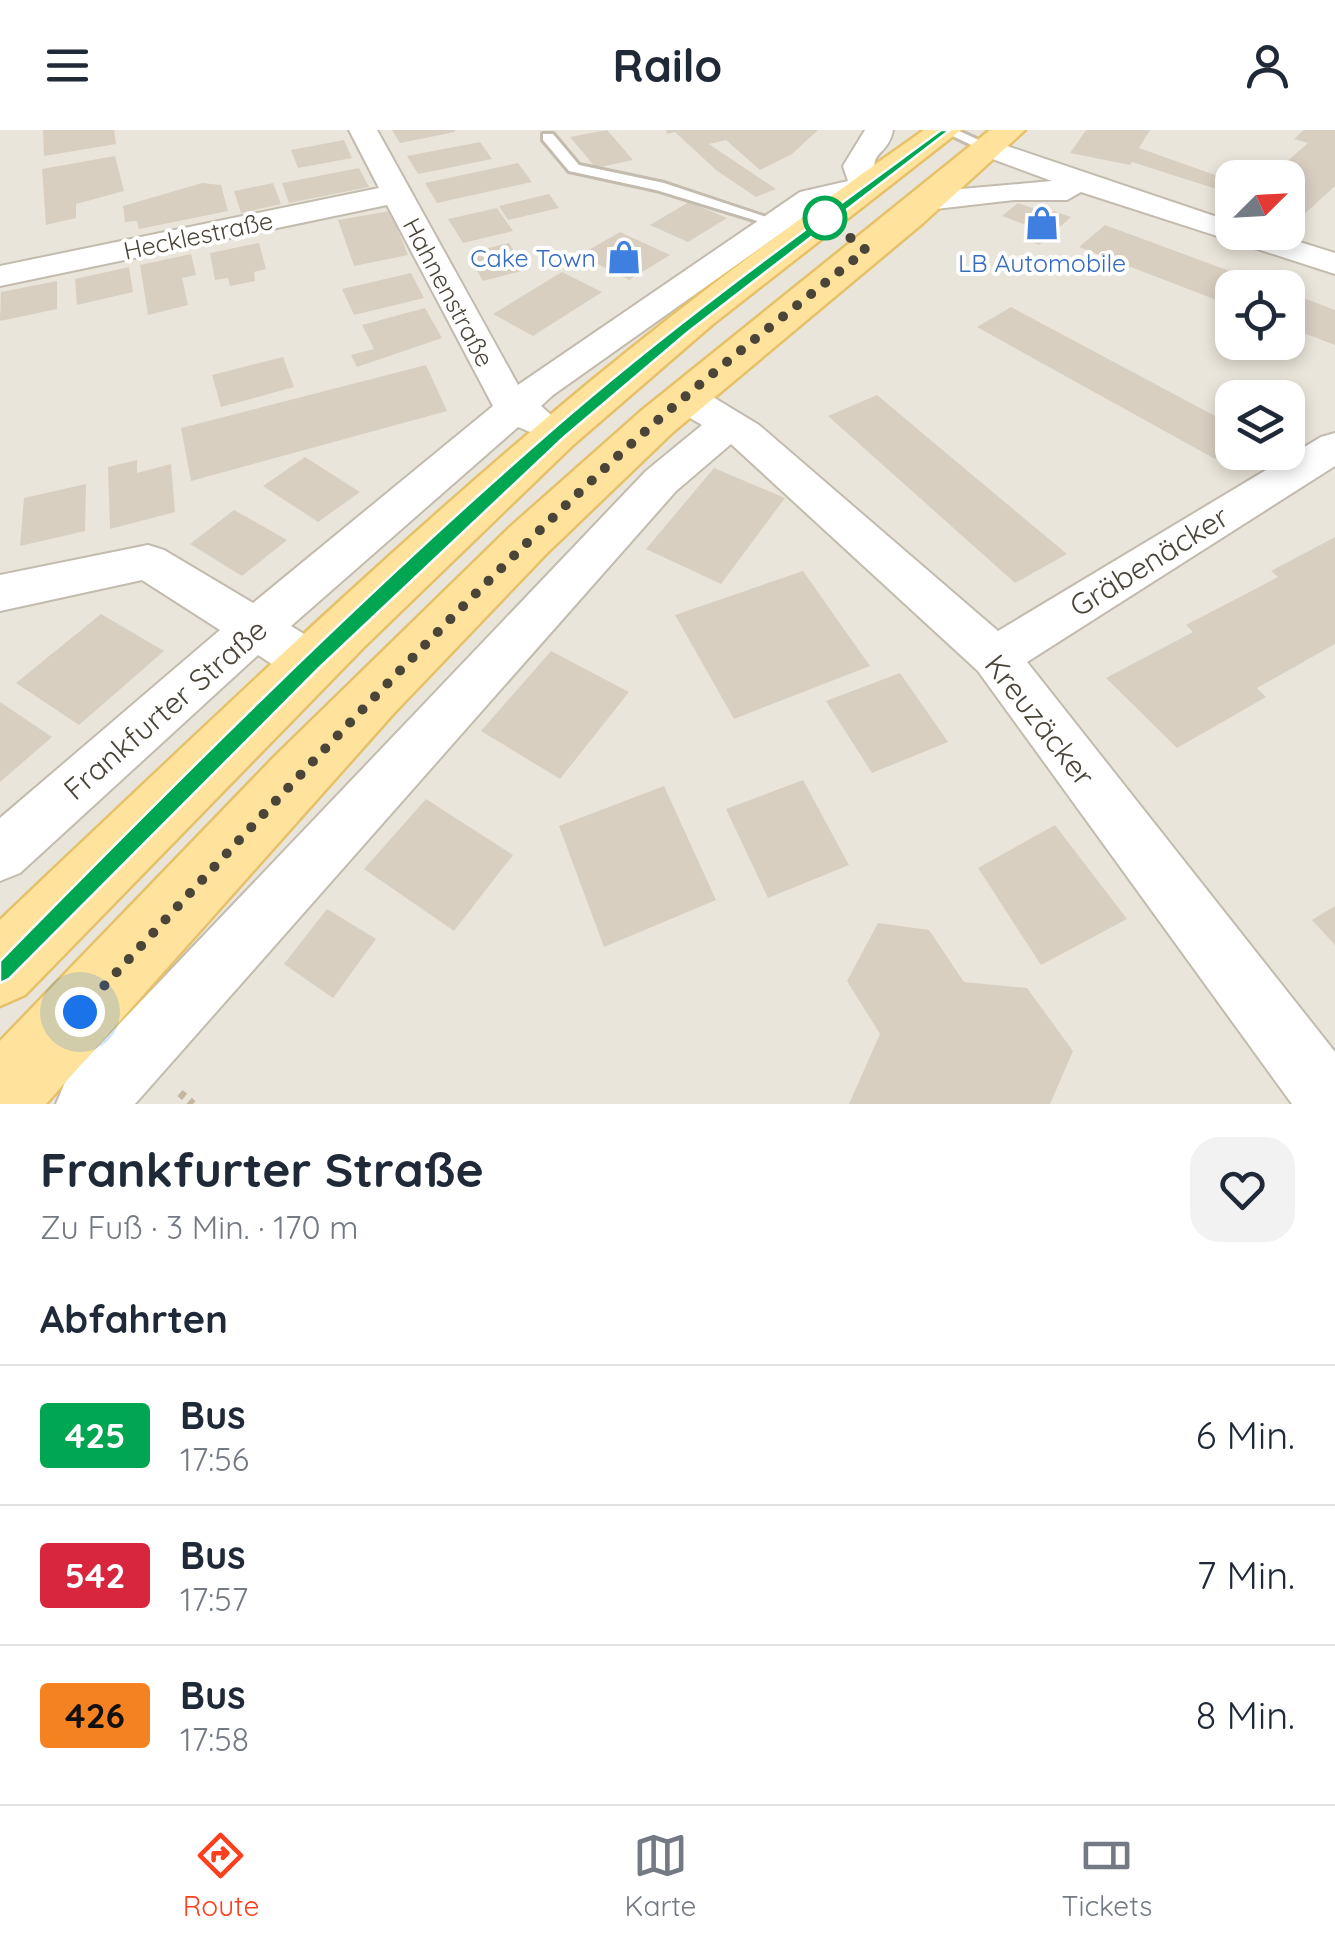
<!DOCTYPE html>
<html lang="de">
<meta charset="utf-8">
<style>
body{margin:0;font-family:Quicksand,sans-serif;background:#f2f2f3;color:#1f2937;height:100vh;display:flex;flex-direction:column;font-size:38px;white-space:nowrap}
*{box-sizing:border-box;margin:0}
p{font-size:32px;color:#747a83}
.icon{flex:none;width:55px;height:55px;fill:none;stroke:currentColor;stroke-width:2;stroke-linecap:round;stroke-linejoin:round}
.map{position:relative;height:974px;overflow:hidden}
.panel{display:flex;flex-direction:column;background:#fff;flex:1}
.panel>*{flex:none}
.badge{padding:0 20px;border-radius:8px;font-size:35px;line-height:65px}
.needle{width:65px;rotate:66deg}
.controls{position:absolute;left:1215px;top:30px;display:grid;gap:20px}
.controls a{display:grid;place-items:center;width:90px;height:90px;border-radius:20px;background:#fff;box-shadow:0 5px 15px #0003;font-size:50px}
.you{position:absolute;width:50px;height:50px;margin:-25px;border:8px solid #fff;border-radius:50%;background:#1a73e8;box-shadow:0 0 0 15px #1a73e833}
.map>.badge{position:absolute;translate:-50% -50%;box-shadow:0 0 0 5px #fff}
h2{padding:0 40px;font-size:38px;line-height:90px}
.round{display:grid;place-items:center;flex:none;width:105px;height:105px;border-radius:30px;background:#f2f2f3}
.headline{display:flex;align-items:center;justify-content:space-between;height:170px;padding:0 40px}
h1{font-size:48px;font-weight:800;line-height:75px}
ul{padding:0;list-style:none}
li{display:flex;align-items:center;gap:30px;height:140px;padding:0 40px;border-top:2px solid #e0e1e3}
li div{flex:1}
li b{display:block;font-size:38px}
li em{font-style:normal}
li .badge{min-width:110px;font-weight:700;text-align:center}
header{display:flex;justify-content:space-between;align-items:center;height:130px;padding:0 40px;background:#fff;font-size:45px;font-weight:800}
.tab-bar{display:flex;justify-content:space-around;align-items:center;height:140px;border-top:2px solid #e0e1e3;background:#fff;font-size:28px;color:#747a83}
.tab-bar a{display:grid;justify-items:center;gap:5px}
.tab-bar .active{color:#fc3f1d}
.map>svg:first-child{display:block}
.residential{fill:#eae5da;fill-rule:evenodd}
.building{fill:#d8cfc1}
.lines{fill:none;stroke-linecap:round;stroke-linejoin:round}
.lane-casing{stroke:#c2bbae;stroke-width:6}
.street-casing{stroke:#c2bbae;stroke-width:4}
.primary-casing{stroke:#e6c16a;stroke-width:5}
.path{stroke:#c4b79f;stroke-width:8;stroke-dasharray:6 6;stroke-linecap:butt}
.lane{fill:#fff;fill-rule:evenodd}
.street{fill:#fff;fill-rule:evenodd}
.primary{fill:#ffe39c;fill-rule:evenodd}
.line{fill:#00a651;stroke:#fff;stroke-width:2.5}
.walk{stroke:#4b4439;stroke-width:10;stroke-dasharray:0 18}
.stop-dot{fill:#fff;stroke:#00a651;stroke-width:5}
.labels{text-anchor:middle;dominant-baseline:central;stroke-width:8;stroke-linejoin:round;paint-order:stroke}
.far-street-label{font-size:25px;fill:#4b4439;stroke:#fff}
.far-shop-label{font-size:25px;fill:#366cbe;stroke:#fff;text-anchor:end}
.street-label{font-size:30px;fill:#4b4439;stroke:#fff}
</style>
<header><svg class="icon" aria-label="menu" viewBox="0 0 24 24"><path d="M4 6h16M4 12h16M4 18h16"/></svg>Railo<svg class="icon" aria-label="person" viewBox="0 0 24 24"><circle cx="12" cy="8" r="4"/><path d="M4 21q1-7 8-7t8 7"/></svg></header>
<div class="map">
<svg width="1335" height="974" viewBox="0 0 1335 974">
<rect width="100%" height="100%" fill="#f6f3ec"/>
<path class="residential" d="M 0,0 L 1335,0 L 1335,974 L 0,974 ZM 1232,48 L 1288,48 L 1288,102 L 1232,102 ZM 1232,158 L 1288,158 L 1288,212 L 1232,212 ZM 1232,268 L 1288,268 L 1288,322 L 1232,322 Z"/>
<g class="building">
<path d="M 43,0 L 114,0 L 116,14 L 44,26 Z"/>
<path d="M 392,0 L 455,0 L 455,2 L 400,13 Z"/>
<path d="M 607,0 L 621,16 L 633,30 L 596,38 L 570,7 Z"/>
<path d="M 666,0 L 818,0 L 792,24 L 760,40 L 726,10 L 709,14 L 776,59 L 756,67 L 716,40 L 675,2 L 667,4 Z"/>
<path d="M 1086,0 L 1150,0 L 1139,18 L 1232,51 L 1232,64 L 1132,32 L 1130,35 L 1070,23 Z"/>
<path d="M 1304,0 L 1335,0 L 1335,56 L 1299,89 L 1288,85 L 1288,48 L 1268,48 L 1308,13 L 1294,9 Z"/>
<path d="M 344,10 L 352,28 L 298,38 L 291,20 Z"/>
<path d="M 480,12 L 492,29 L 418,44 L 407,26 Z"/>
<path d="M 115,26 L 124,61 L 76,74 L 76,88 L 46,95 L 42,39 Z"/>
<path d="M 518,33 L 532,52 L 437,73 L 425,53 Z"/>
<path d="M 359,38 L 369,57 L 289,73 L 282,53 Z"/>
<path d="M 202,53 L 221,55 L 228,81 L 139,99 L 137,91 L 125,92 L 123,76 Z"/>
<path d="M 273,53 L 281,74 L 241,83 L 234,61 Z"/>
<path d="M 549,64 L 559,78 L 508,90 L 499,76 Z"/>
<path d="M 689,72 L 727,88 L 688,112 L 650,95 Z"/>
<path d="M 1018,73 L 1049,84 L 1053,81 L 1071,87 L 1039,115 L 1025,109 L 1037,99 L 1002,86 Z"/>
<path d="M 497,78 L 513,101 L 463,113 L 448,89 Z"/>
<path d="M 390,81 L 408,125 L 354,136 L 338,90 Z"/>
<path d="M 1105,95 L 1273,157 L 1273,158 L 1232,158 L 1232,176 L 1079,117 Z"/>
<path d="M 620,102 L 670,125 L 629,150 L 580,125 Z"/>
<path d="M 259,113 L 266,139 L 254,142 L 255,151 L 230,156 L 228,148 L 215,150 L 210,123 Z"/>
<path d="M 509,113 L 526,140 L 483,151 L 467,123 Z"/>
<path d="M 191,124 L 196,145 L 182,148 L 188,175 L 148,185 L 140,135 Z"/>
<path d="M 129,137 L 133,162 L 77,175 L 75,149 Z"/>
<path d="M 562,142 L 602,162 L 533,206 L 493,184 Z"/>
<path d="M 411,143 L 424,168 L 354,185 L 342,159 Z"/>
<path d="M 57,151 L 57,179 L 0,191 L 1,162 Z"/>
<path d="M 1288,162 L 1335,180 L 1335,215 L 1288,197 Z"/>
<path d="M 1011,177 L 1232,295 L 1232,314 L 1215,329 L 977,197 Z"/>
<path d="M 425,178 L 442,208 L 357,237 L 351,225 L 374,219 L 362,195 Z"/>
<path d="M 283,227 L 294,257 L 221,277 L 212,245 Z"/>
<path d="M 426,235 L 447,281 L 191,351 L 181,298 Z"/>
<path d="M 877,265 L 964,338 L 1067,424 L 1015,453 L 828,286 Z"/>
<path d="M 305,327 L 360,362 L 318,392 L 263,356 Z"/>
<path d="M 137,330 L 137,343 L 171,334 L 175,382 L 110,399 L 108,337 Z"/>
<path d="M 714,338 L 785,368 L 721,454 L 646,419 Z"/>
<path d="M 86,354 L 85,401 L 20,416 L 24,368 Z"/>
<path d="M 234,380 L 287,410 L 242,446 L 190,414 Z"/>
<path d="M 1335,407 L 1335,514 L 1257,558 L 1266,567 L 1177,618 L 1106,548 L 1193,502 L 1186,495 L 1278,447 L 1271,441 Z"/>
<path d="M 803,441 L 870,536 L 734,589 L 675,485 Z"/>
<path d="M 101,484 L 164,521 L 79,595 L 16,553 Z"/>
<path d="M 551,521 L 629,562 L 560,649 L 481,601 Z"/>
<path d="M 900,543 L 948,612 L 872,643 L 826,571 Z"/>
<path d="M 0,572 L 52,607 L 0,652 Z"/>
<path d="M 803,650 L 849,735 L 768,768 L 726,679 Z"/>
<path d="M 664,656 L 716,770 L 604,817 L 559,696 Z"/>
<path d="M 426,669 L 513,725 L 454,801 L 364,739 Z"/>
<path d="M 1055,695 L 1127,789 L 1041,835 L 978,738 Z"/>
<path d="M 1335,776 L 1335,815 L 1312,790 Z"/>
<path d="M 327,779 L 376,809 L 333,868 L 284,834 Z"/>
<path d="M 878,793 L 929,800 L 964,852 L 1027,858 L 1073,921 L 1050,974 L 849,974 L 880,904 L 847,851 Z"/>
</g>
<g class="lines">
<g class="lane-casing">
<g id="lane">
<path d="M 940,0 L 957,0 L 996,18 L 984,21 Z"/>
<path d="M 543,4 L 553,4 L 579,35 L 664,53 L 784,93 L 777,97 L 656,60 L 569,41 L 543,10 Z"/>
</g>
</g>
<g class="street-casing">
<g id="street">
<path d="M 349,0 L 377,0 L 518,255 L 800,62 L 848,51 L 843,36 L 865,0 L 893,0 C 887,30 864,18 880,57 L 876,63 L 821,75 L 553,265 L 541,276 L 560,293 L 554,302 L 540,306 L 518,297 L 291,496 L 328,519 L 336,533 L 328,547 C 300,557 282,540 258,525 L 20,743 L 0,751 L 0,688 L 220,500 L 142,450 L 0,481 L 0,445 L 148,415 L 164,420 L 253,473 L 493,276 L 387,75 L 0,156 L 0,136 L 379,58 Z"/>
<path d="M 989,10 L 1232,92 L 1232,102 L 1268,102 L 1335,123 L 1335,144 L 1081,62 L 1067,70 L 1014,70 L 927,80 L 916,77 L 912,71 L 916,65 L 927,62 L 1052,51 L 979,24 L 975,18 L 979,12 Z"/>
<path d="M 684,255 L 698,258 L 759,295 L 998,501 L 1321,307 L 1335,303 L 1335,336 L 1027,532 L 1335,922 L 1335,974 L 1292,974 L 978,541 L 731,314 L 676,361 L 135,974 L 56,974 L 66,950 L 646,341 L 702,295 L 670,276 L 665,267 L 670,258 Z"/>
</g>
</g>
<g class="primary-casing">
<g id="primary">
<path d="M 924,0 L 961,0 L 713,194 L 573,315 L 364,517 L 25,865 L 0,876 L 0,790 L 44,748 C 222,580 398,411 586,255 C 695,165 809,81 924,0 Z"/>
<path d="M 990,0 L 1025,0 L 923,93 L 673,302 L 546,424 L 394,583 L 46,974 L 0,974 L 0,911 L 276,625 L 510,397 L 641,281 Z"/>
</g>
</g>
<path class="path" d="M 180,963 L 193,974"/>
<use href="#lane" class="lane"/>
<use href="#street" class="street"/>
<use href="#primary" class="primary"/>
</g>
<path class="line" d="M 941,0 L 950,0 L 688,202 L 563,308 L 318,539 L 9,849 L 0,853 L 0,831 C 176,652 358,469 552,300 C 676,192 810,96 941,0 Z"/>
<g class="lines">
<path class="walk" d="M 80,882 C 251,697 421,511 605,338 C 688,260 778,191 866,120 L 825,88"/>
</g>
<defs>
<g id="shop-bare" transform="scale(2.7)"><path d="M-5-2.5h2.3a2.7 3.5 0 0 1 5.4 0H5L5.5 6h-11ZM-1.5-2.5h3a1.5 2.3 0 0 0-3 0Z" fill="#3f7fe0" stroke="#fff" stroke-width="2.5" paint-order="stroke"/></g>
</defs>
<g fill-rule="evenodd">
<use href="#shop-bare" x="1042" y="93"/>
<use href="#shop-bare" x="624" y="127"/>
</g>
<circle class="stop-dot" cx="825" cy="88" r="20"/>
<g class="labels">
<g class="far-street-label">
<text transform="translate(198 105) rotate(-12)">Hecklestraße</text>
<text transform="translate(449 162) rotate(62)">Hahnenstraße</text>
</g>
<g class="far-shop-label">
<text x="596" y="127">Cake Town</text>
<text x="1042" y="132" text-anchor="middle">LB Automobile</text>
</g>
<g class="street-label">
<text transform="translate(1149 431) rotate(-32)">Gräbenäcker</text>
<text transform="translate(165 579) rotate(-41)">Frankfurter Straße</text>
<text transform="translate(1040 590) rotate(52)">Kreuzäcker</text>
</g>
</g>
</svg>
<div class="controls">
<a><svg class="needle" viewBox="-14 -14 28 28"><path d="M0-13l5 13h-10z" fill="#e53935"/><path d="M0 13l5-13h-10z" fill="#747a83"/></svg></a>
<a><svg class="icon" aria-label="locate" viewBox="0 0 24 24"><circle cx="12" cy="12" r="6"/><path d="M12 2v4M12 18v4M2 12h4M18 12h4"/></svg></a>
<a><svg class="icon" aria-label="layers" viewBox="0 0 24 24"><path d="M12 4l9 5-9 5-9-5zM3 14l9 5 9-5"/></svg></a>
</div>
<div class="you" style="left:80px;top:882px"></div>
</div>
<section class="panel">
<div class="headline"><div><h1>Frankfurter Straße</h1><p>Zu Fuß · 3 Min. · 170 m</p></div><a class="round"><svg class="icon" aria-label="heart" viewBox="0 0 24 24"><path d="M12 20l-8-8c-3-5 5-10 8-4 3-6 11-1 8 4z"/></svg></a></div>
<h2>Abfahrten</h2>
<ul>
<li><span class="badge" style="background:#00a651;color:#fff">425</span><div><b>Bus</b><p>17:56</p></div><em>6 Min.</em></li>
<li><span class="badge" style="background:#d7263d;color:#fff">542</span><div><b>Bus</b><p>17:57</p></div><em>7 Min.</em></li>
<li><span class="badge" style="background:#f58220;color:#111">426</span><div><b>Bus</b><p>17:58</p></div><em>8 Min.</em></li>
</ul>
</section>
<nav class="tab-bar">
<a class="active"><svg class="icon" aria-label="directions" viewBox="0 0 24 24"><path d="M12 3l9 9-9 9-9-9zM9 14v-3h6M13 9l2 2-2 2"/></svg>Route</a>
<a><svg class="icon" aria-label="map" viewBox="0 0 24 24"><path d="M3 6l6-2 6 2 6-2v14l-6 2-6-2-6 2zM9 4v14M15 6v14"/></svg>Karte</a>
<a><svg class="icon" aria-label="tickets" viewBox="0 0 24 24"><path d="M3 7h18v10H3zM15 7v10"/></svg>Tickets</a>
</nav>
